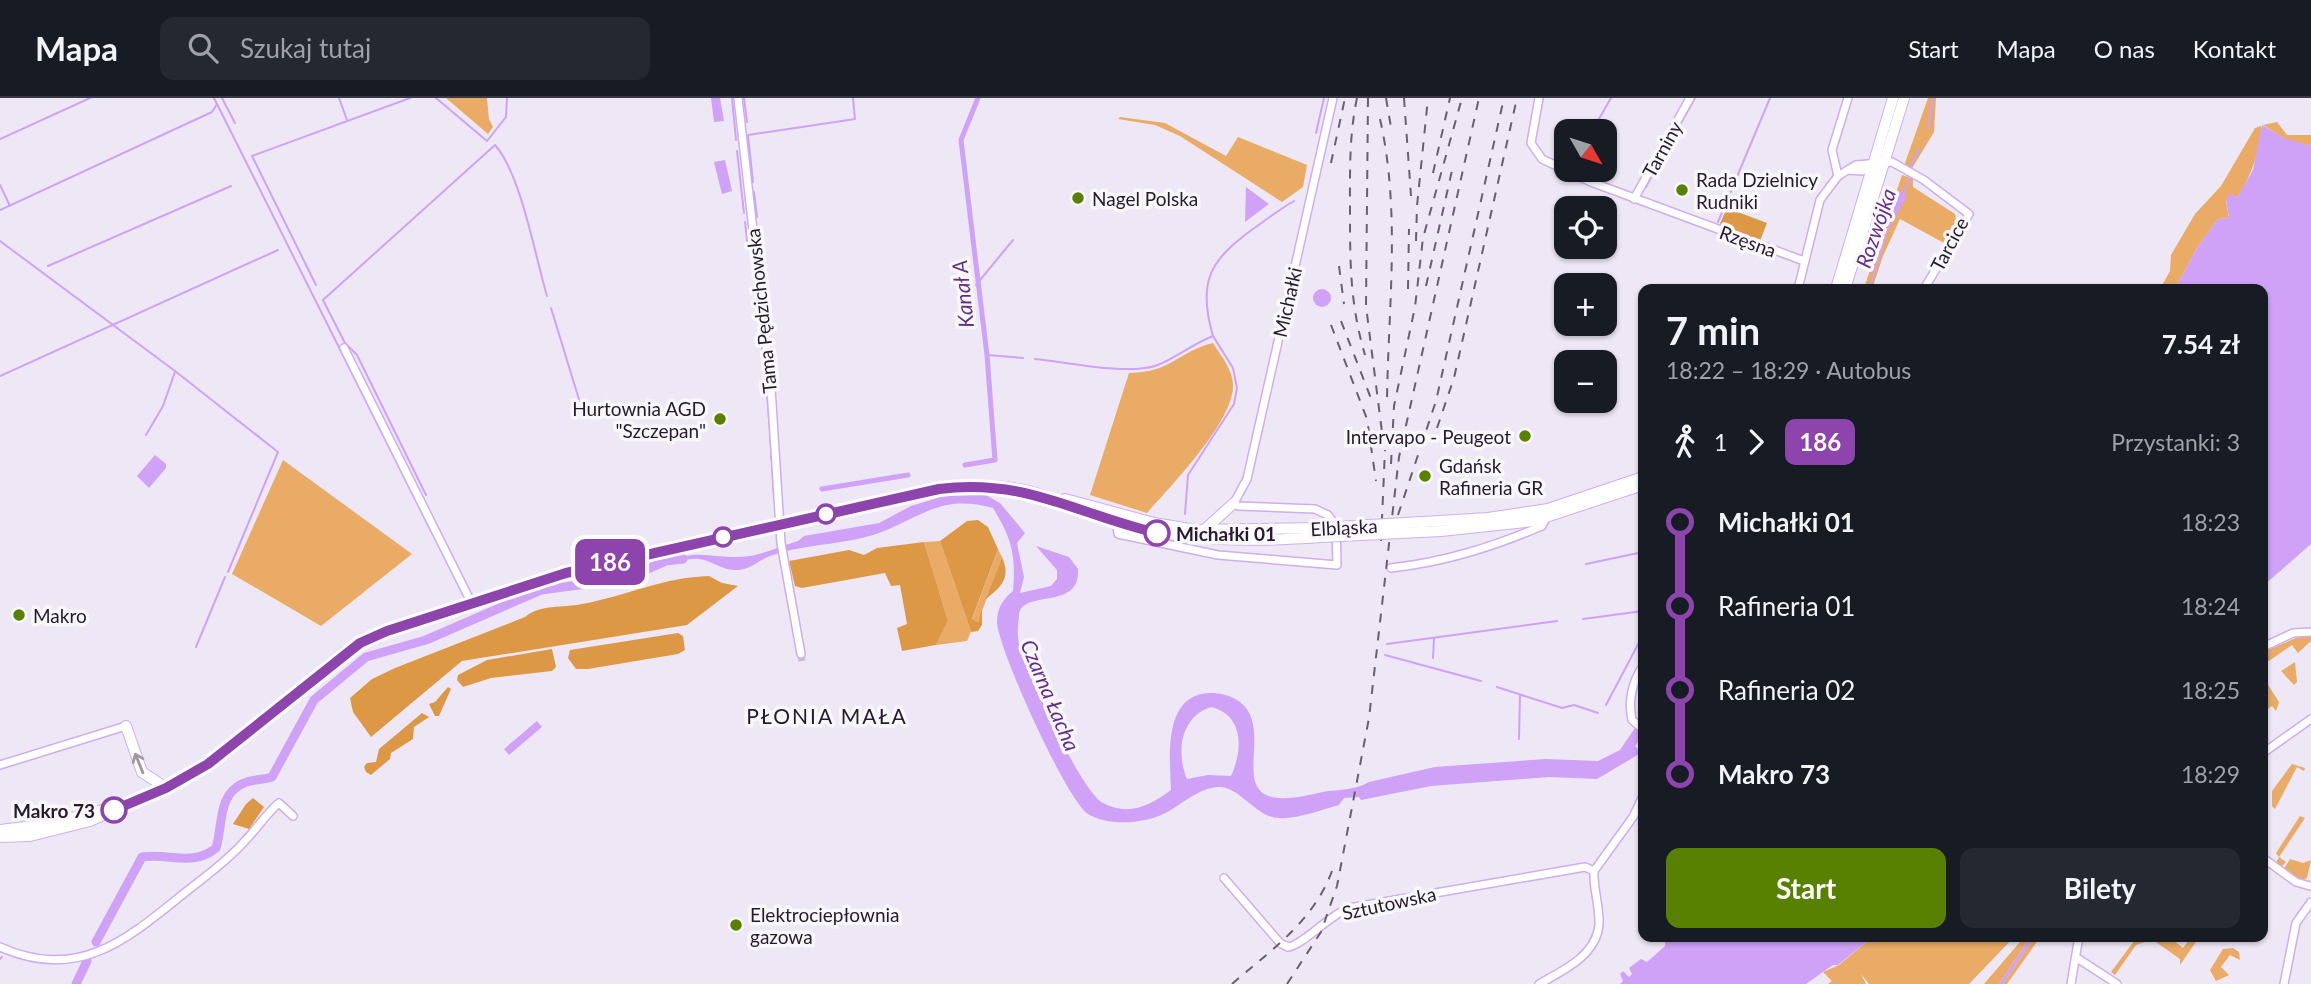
<!DOCTYPE html>
<html lang="pl">
<meta charset="utf-8">
<style>
body{margin:0;font-family:Lato,sans-serif;background:#242831;color:#f1f3f6;height:100vh;display:flex;flex-direction:column;font-size:26px;white-space:nowrap}
*{box-sizing:border-box;margin:0}
p{font-size:23px;color:#9ea1a6}
.icon{flex:none;width:38px;height:38px;fill:none;stroke:currentColor;stroke-width:2;stroke-linecap:round;stroke-linejoin:round}
.map{position:relative;flex:1;overflow:hidden}
.drawer{position:absolute;left:1638px;top:186px;width:630px;height:658px;display:flex;flex-direction:column;background:#171b24;border-radius:14px;box-shadow:0 2px 5px #0004}
.drawer>*{flex:none}
.badge{padding:0 14px;border-radius:10px;font-size:24px;line-height:46px}
.needle{width:46px;rotate:129deg}
.fabs{position:absolute;left:1554px;top:21px;display:grid;gap:14px}
.fabs a{display:grid;place-items:center;width:63px;height:63px;border-radius:14px;background:#171b24;box-shadow:0 2px 5px #0004;font-size:35px}
.map>.badge{position:absolute;translate:-50% -50%;box-shadow:0 0 0 4px #fff}
.legs{display:flex;align-items:center;gap:10px;height:77px;padding:0 28px;font-size:23px}
.legs p{margin-inline-start:auto}
.headline{display:flex;align-items:center;justify-content:space-between;height:119px;padding:0 28px}
h1{font-size:38px;font-weight:700;line-height:52px}
.primary-button{display:flex;gap:14px;margin-top:auto;padding:14px 28px}
.primary-button a{flex:1;height:80px;border-radius:14px;background:#598101;color:#fff;font-size:28px;font-weight:700;line-height:80px;text-align:center}
.primary-button a+a{background:#242831;color:#f1f3f6}
ul{padding:0 28px;list-style:none}
li{display:flex;align-items:center;gap:24px;height:84px;font-size:26px}
li i{display:grid;place-items:center;width:10px;height:100%;margin:0 9px;background:currentColor}
li i::after{content:'';width:18px;height:18px;margin:-9px;border:5px solid;border-radius:50%;background:#171b24}
li p{margin-inline-start:auto}
li:first-child i{background:linear-gradient(#0000 50%,currentColor 0)}
li:last-child i{background:linear-gradient(currentColor 50%,#0000 0)}
header{display:flex;align-items:center;gap:42px;box-sizing:border-box;height:98px;padding:0 35px;background:#171b24;border-bottom:2px solid #363941}
header strong{font-size:33px}
nav{display:flex;gap:38px;margin-inline-start:auto;font-size:24px}
.search{width:490px;height:63px;background:#242831;display:flex;align-items:center;gap:18px;box-sizing:border-box;padding:0 24px;border-radius:14px;color:#9ea1a6;font-size:26px}
.map>svg:first-child{display:block}
.green{fill:#e9ab66}
.forest{fill:#dd9846}
.water{fill:#cfa2f7;fill-rule:evenodd}
.lines{fill:none;stroke-linecap:round;stroke-linejoin:round}
.stream{stroke:#cfa2f7;stroke-width:2}
.canal{stroke:#cfa2f7;stroke-width:5}
.river{stroke:#cfa2f7;stroke-width:9}
.minor-tunnel{stroke:#c6bece;stroke-width:7;stroke-dasharray:7 3.5;stroke-linecap:butt}
.minor-casing{stroke:#d0adef;stroke-width:10}
.major-casing{stroke:#d0adef;stroke-width:12}
.minor{stroke:#fff;stroke-width:7}
.major{stroke:#fff;stroke-width:10}
.rail{stroke:#6a5e73;stroke-width:2;stroke-dasharray:9 9;stroke-linecap:butt}
.major-bridge-casing{stroke:#d0adef;stroke-width:12;stroke-linecap:butt}
.major-bridge{stroke:#fff;stroke-width:10}
.oneway{stroke:#9e98a3}
.line-1-casing{stroke:#fff;stroke-width:16}
.line-1{stroke:#8e44ad;stroke-width:10}
.poi-dot{fill:#598101;stroke:#f8f8f8;stroke-width:2.5}
.stop-1-dot{fill:#fff;stroke:#8e44ad;stroke-width:3.5}
.labels{text-anchor:middle;dominant-baseline:central;stroke-width:7;stroke-linejoin:round;paint-order:stroke}
.street-label{font-size:19px;fill:#271932;stroke:#f8f8f8}
.poi-label{font-size:19px;fill:#271932;stroke:#f8f8f8;text-anchor:start}
.stop-label{font-size:19px;font-weight:bold;fill:#271932;stroke:#f8f8f8;text-anchor:start}
.water-label{font-size:21px;font-style:italic;fill:#652c8d;stroke:#f8f8f8}
.neighbourhood-label{font-size:21px;letter-spacing:2px;fill:#271932;stroke:#f8f8f8}
</style>
<header>
<strong>Mapa</strong>
<div class="search"><svg class="icon" aria-label="search" viewBox="0 0 24 24"><circle cx="10" cy="10" r="6"/><path d="M15 15l6 6"/></svg>Szukaj tutaj</div>
<nav><a>Start</a><a>Mapa</a><a>O nas</a><a>Kontakt</a></nav>
</header>
<div class="map">
<svg width="2311" height="886" viewBox="0 0 2311 886">
<rect width="100%" height="100%" fill="#eee7f5"/>
<g class="green">
<path d="M 446,0 L 487,0 L 489,21 L 493,29 L 488,36 Z"/>
<path d="M 1928,0 L 1936,0 L 1934,34 L 1911,72 L 1904,68 Z"/>
<path d="M 1120,19 L 1165,25 L 1226,58 L 1238,39 L 1307,67 L 1303,89 L 1282,104 L 1180,38 L 1155,27 L 1118,21 Z"/>
<path d="M 2277,24 L 2287,37 L 2311,37 L 2311,48 L 2285,41 L 2263,27 Z"/>
<path d="M 2261,28 C 2264,45 2248,85 2237,100 L 2232,97 L 2226,103 L 2229,120 L 2218,121 L 2197,150 L 2175,191 L 2160,191 L 2170,173 L 2171,157 L 2195,116 L 2221,88 L 2255,30 Z"/>
<path d="M 1902,77 L 1913,81 L 1913,89 L 1955,116 L 1957,126 L 1944,145 L 1900,121 L 1883,158 L 1872,191 L 1868,188 L 1864,190 Z"/>
<path d="M 1213,245 C 1221,258 1234,273 1233,289 C 1232,325 1171,388 1147,415 L 1090,397 L 1129,275 C 1173,274 1177,254 1213,245 Z"/>
<path d="M 283,362 L 412,456 L 321,528 L 232,476 Z"/>
<path d="M 940,443 L 971,534 L 967,543 L 936,547 L 948,523 L 924,444 Z"/>
<path d="M 998,451 L 1002,459 L 978,524 L 972,522 Z"/>
<path d="M 2303,537 L 2311,537 L 2311,543 L 2298,555 L 2292,547 L 2263,567 L 2263,554 Z"/>
<path d="M 2295,564 L 2297,584 L 2294,587 L 2281,573 Z"/>
<path d="M 2267,585 L 2279,604 L 2276,613 L 2272,608 L 2268,611 L 2265,609 L 2268,607 L 2263,599 L 2263,586 Z"/>
<path d="M 2292,666 L 2305,670 L 2304,673 L 2297,669 L 2275,711 L 2272,708 L 2272,693 Z"/>
<path d="M 2300,718 L 2305,720 L 2279,759 L 2286,764 L 2281,769 L 2276,765 L 2279,759 L 2276,755 Z"/>
<path d="M 2290,761 L 2303,765 L 2311,762 L 2307,780 L 2302,782 L 2284,771 Z"/>
<path d="M 1881,838 L 2015,838 L 1969,886 L 1869,886 L 1861,876 L 1866,886 L 1828,886 L 1832,883 L 1823,874 L 1839,867 L 1870,841 L 1873,844 Z"/>
<path d="M 2025,838 L 2031,838 L 1999,886 L 1984,886 Z"/>
<path d="M 2035,838 L 2041,838 L 2007,886 L 2003,886 Z"/>
<path d="M 2154,838 L 2168,838 L 2183,850 L 2192,838 L 2200,838 L 2180,867 L 2180,861 L 2153,842 Z"/>
<path d="M 2137,839 L 2145,844 L 2136,847 L 2115,877 L 2111,874 Z"/>
<path d="M 2233,850 L 2239,854 L 2240,862 L 2230,857 L 2221,869 L 2229,877 L 2216,883 L 2210,872 L 2223,851 Z"/>
</g>
<g class="forest">
<path d="M 1727,110 L 1767,125 L 1760,143 L 1719,128 Z"/>
<path d="M 978,422 L 988,429 L 998,451 L 972,521 L 978,524 L 982,511 L 982,527 L 978,533 L 971,534 L 940,443 L 967,423 Z"/>
<path d="M 924,444 L 948,523 L 936,547 L 902,553 L 897,530 L 907,526 L 900,487 L 891,488 L 885,475 L 802,490 L 795,488 L 789,463 L 849,452 L 864,457 L 877,450 Z"/>
<path d="M 1002,459 C 1011,480 1002,488 986,501 Z"/>
<path d="M 709,478 L 722,485 L 738,488 L 687,527 L 462,563 L 371,639 L 353,614 L 350,600 L 372,581 L 395,570 L 525,519 C 541,506 562,510 582,506 C 626,498 664,479 709,478 Z"/>
<path d="M 678,535 L 683,538 L 685,552 L 678,556 L 588,571 L 576,571 L 568,560 L 570,552 Z"/>
<path d="M 552,551 L 556,569 L 552,573 L 491,580 L 463,589 L 457,582 L 458,577 L 487,562 Z"/>
<path d="M 448,589 L 451,591 L 439,618 L 435,618 L 429,606 L 435,604 Z"/>
<path d="M 422,615 L 429,619 L 414,629 L 413,641 L 391,655 L 390,661 L 371,677 L 366,674 L 364,669 L 367,665 L 376,664 L 379,651 Z"/>
<path d="M 253,700 L 264,709 L 249,731 L 233,726 L 246,706 Z"/>
</g>
<g class="water">
<path d="M 711,0 L 720,0 L 724,23 L 714,24 Z"/>
<path d="M 2262,27 L 2284,40 L 2311,48 L 2311,446 L 2263,488 L 2263,191 L 2175,191 L 2197,150 L 2218,121 L 2229,120 L 2226,101 L 2231,95 L 2237,100 L 2253,72 Z"/>
<path d="M 725,62 L 732,93 L 722,96 L 714,64 Z"/>
<path d="M 1246,89 L 1269,106 L 1245,124 Z"/>
<path d="M 1902,91 L 1907,98 L 1886,137 L 1894,105 Z"/>
<circle cx="1322" cy="200" r="9"/>
<path d="M 155,357 L 166,366 L 166,370 L 149,390 L 137,378 Z"/>
<path d="M 986,397 L 1000,405 L 1025,435 L 1017,445 L 1024,479 L 1020,495 L 1051,488 L 1057,481 L 1057,472 L 1036,448 L 1069,459 L 1078,471 C 1081,514 1020,490 1019,518 C 1018,526 1017,537 1019,545 C 1026,572 1081,694 1103,705 C 1129,719 1151,707 1171,692 C 1170,661 1162,596 1210,595 C 1221,595 1230,597 1240,604 C 1281,636 1209,722 1318,695 C 1335,691 1354,693 1369,684 L 1435,669 L 1546,661 L 1598,663 L 1620,652 L 1643,618 L 1641,640 L 1635,648 L 1641,655 L 1597,681 L 1549,679 L 1431,688 L 1361,702 L 1359,699 L 1344,700 L 1339,707 C 1320,712 1291,724 1272,719 C 1252,713 1237,687 1217,689 C 1192,692 1178,712 1156,719 C 1136,726 1106,727 1088,716 C 1067,703 998,551 997,524 C 997,510 1003,501 1013,493 C 1016,457 1012,441 993,410 C 943,396 924,417 882,434 C 847,447 809,445 773,457 C 759,461 751,473 734,472 C 722,472 711,462 699,461 C 689,460 677,464 667,465 C 695,448 720,463 750,458 C 764,456 783,447 798,443 L 804,438 L 879,425 L 911,408 L 944,398 ZM 1211,609 C 1244,617 1243,652 1231,678 L 1208,677 L 1187,681 C 1176,655 1180,619 1211,609 Z"/>
<path d="M 537,623 L 542,629 L 509,657 L 504,651 Z"/>
<path d="M 1659,838 L 1687,841 L 1881,838 L 1873,845 L 1870,841 L 1838,867 L 1833,867 L 1806,886 L 1620,886 L 1623,883 L 1620,876 L 1623,873 L 1629,879 L 1632,876 L 1629,870 L 1641,861 L 1647,864 L 1665,848 L 1665,842 Z"/>
<path d="M 2031,838 L 2035,838 L 2003,886 L 1999,886 Z"/>
</g>
<g class="lines">
<g class="stream">
<path d="M 222,0 L 235,25"/>
<path d="M 339,0 L 347,22"/>
<path d="M 436,0 L 487,43 L 506,19 L 507,0"/>
<path d="M 732,0 L 736,42"/>
<path d="M 744,0 L 747,24"/>
<path d="M 217,6 L 433,437"/>
<path d="M 1928,30 L 1933,0"/>
<path d="M 1592,33 L 1611,0"/>
<path d="M 1316,35 L 1324,0"/>
<path d="M 0,41 L 90,0"/>
<path d="M 737,53 L 744,115"/>
<path d="M 1662,59 L 1695,0"/>
<path d="M 1910,70 L 1919,51"/>
<path d="M 753,84 L 748,37 L 855,21 L 853,0"/>
<path d="M 0,87 L 10,108"/>
<path d="M 1646,89 L 1658,66"/>
<path d="M 1904,93 L 1909,84 L 1908,79"/>
<path d="M 754,94 L 757,119"/>
<path d="M 0,112 L 212,14 L 217,6 L 214,0"/>
<path d="M 745,124 L 748,151"/>
<path d="M 1718,124 L 1770,0"/>
<path d="M 0,143 L 175,273 L 278,354 L 228,474"/>
<path d="M 48,168 L 231,88"/>
<path d="M 754,178 L 756,194"/>
<path d="M 316,187 L 252,58 L 410,0"/>
<path d="M 976,187 L 1013,142"/>
<path d="M 1869,191 L 1886,137"/>
<path d="M 757,200 L 766,285"/>
<path d="M 551,210 L 581,308"/>
<path d="M 1213,238 C 1197,184 1210,162 1253,131 C 1267,121 1280,111 1294,103"/>
<path d="M 987,257 L 1023,260"/>
<path d="M 1035,261 C 1068,264 1124,277 1155,268 C 1173,262 1192,246 1213,238 L 1233,270 L 1237,290 L 1234,306 L 1188,377 L 1185,416"/>
<path d="M 0,278 L 278,152"/>
<path d="M 767,295 L 770,334"/>
<path d="M 146,337 L 163,308 L 175,274"/>
<path d="M 770,339 L 771,346"/>
<path d="M 771,353 L 771,361"/>
<path d="M 772,368 L 774,400"/>
<path d="M 426,397 L 357,257 L 345,245 L 323,202 L 495,47 C 521,76 535,158 547,198"/>
<path d="M 1586,466 L 1643,454"/>
<path d="M 1583,521 L 1643,513"/>
<path d="M 1387,546 L 1557,523"/>
<path d="M 196,549 L 225,479"/>
<path d="M 1385,557 L 1481,583"/>
<path d="M 1433,560 L 1434,540"/>
<path d="M 1497,589 L 1562,610 L 1574,607 L 1598,615"/>
<path d="M 1606,607 L 1643,537"/>
<path d="M 1519,641 L 1520,597"/>
<path d="M 0,861 L 2,859"/>
</g>
<g class="canal">
<path d="M 965,367 L 995,362 L 987,257 L 961,42 L 978,0"/>
<path d="M 822,391 L 908,377"/>
</g>
<g class="river">
<path d="M 96,844 L 142,759 C 169,755 193,769 216,750 C 223,729 217,696 244,685 C 253,681 263,682 272,679 L 314,602 L 366,559 L 426,542 L 541,492 L 624,481 L 666,463 L 683,461"/>
<path d="M 76,886 L 87,863"/>
</g>
<path class="minor-tunnel" d="M 801,556 L 802,564"/>
<g class="minor-casing">
<g id="minor">
<path d="M 738,0 L 771,290 L 781,445 L 801,556"/>
<path d="M 1539,0 L 1531,45 L 1542,61 L 1591,84 L 1804,163"/>
<path d="M 1848,72 L 1862,73 L 1873,66"/>
<path d="M 1838,78 L 1832,52 L 1848,0"/>
<path d="M 1634,101 L 1690,0"/>
<path d="M 1798,191 L 1820,102 L 1838,78 L 1856,67 L 1892,64 L 1924,82 L 1969,116 L 1924,191"/>
<path d="M 344,250 L 471,504"/>
<path d="M 1117,426 L 1118,436 L 1218,457 L 1337,467 L 1336,428 L 1328,417 L 1315,411 L 1238,408 L 1234,405 L 1247,381 L 1333,0"/>
<path d="M 1391,470 C 1445,464 1492,449 1542,428 L 1548,416"/>
<path d="M 2263,549 L 2293,535 L 2311,534"/>
<path d="M 1643,568 C 1632,584 1628,602 1632,622 L 1643,631"/>
<path d="M 2263,655 L 2311,621"/>
<path d="M 0,667 L 126,628"/>
<path d="M 2263,760 L 2296,784 L 2310,788"/>
<path d="M 1224,780 L 1280,845 L 1288,849 C 1303,847 1328,818 1349,810 L 1585,769 L 1594,773"/>
<path d="M 0,849 C 77,883 124,844 182,797 C 203,780 225,765 243,745 C 256,732 265,717 279,705 L 293,718"/>
<path d="M 2077,860 L 2117,886"/>
<path d="M 1539,886 C 1562,873 1596,858 1599,827 C 1600,809 1593,791 1594,773 L 1633,719 L 1643,698"/>
<path d="M 2071,886 L 2079,838"/>
<path d="M 2284,886 L 2296,825 L 2311,804"/>
</g>
</g>
<g class="major-casing">
<g id="major">
<path d="M 1836,191 L 1893,0"/>
<path d="M 1845,191 L 1904,0"/>
<path d="M 1065,401 L 1154,425 L 1196,432 L 1320,430"/>
<path d="M 1439,423 L 1488,420 L 1548,411 L 1643,379"/>
<path d="M 1203,433 L 1234,405"/>
<path d="M 1441,433 L 1534,423 L 1643,387"/>
<path d="M 126,628 L 142,674 L 166,690"/>
<path d="M 0,732 L 49,726 L 102,712"/>
<path d="M 0,739 L 30,738 L 90,723 L 190,678 L 228,652 L 345,554 L 383,534 L 566,475 L 939,391 C 974,386 1010,385 1044,398 C 1069,407 1093,419 1119,426 C 1187,444 1251,444 1321,439"/>
</g>
</g>
<use href="#minor" class="minor"/>
<use href="#major" class="major"/>
<g class="rail">
<path d="M 1357,0 C 1349,38 1350,74 1350,113 C 1350,165 1350,206 1365,257"/>
<path d="M 1368,0 L 1366,208 L 1383,342"/>
<path d="M 1386,0 L 1392,35"/>
<path d="M 1404,0 L 1411,98"/>
<path d="M 1380,21 C 1401,114 1388,210 1387,304"/>
<path d="M 1331,65 L 1345,0"/>
<path d="M 1433,75 L 1450,0"/>
<path d="M 1416,143 L 1417,108 L 1428,0"/>
<path d="M 1339,168 L 1344,206"/>
<path d="M 1426,188 L 1453,68"/>
<path d="M 1408,191 L 1409,131"/>
<path d="M 1341,223 L 1372,303"/>
<path d="M 1331,227 L 1367,321 L 1376,383"/>
<path d="M 1437,330 L 1454,280 L 1517,0"/>
<path d="M 1391,366 L 1394,308 L 1415,209 L 1423,140 L 1462,0"/>
<path d="M 1398,417 L 1436,303 L 1504,0"/>
<path d="M 1381,443 L 1385,352"/>
<path d="M 1232,886 C 1271,852 1313,824 1332,773"/>
<path d="M 1287,886 L 1321,834 L 1337,788 L 1369,620 L 1399,359 L 1479,0"/>
</g>
<g class="major-bridge-casing">
<g id="major-bridge">
<path d="M 1320,430 L 1439,423"/>
<path d="M 1321,439 L 1441,433"/>
</g>
</g>
<use href="#major-bridge" class="major-bridge"/>
</g>
<defs><path id="oneway-shaft" d="M-6 0H5M1.5-3L5.5 0L1.5 3" fill="none" stroke-width="1.6" stroke-linecap="round" stroke-linejoin="round" transform="scale(1.75)"/></defs>
<use class="oneway" href="#oneway-shaft" transform="translate(139 665) rotate(-112)"/>
<g class="lines">
<g class="line-1-casing">
<path id="line-1" d="M 114,712 L 166,690 L 208,666 L 360,545 L 387,533 L 566,475 L 939,391 C 1026,380 1076,416 1157,435"/>
</g>
<use href="#line-1" class="line-1"/>
</g>
<g class="poi-dot">
<circle cx="1682" cy="92" r="7"/>
<circle cx="1078" cy="100" r="7"/>
<circle cx="720" cy="321" r="7"/>
<circle cx="1525" cy="338" r="7"/>
<circle cx="1425" cy="378" r="7"/>
<circle cx="19" cy="517" r="7"/>
<circle cx="736" cy="827" r="7"/>
</g>
<g class="stop-1-dot">
<circle cx="826" cy="416" r="9"/>
<circle cx="1157" cy="435" r="12"/>
<circle cx="723" cy="439" r="9"/>
<circle cx="114" cy="712" r="12"/>
</g>
<g class="labels">
<g class="street-label">
<text transform="translate(1662 51) rotate(-61)">Tarniny</text>
<text transform="translate(1748 143) rotate(20)">Rzęsna</text>
<text transform="translate(1949 146) rotate(-62)">Tarcice</text>
<text transform="translate(1287 204) rotate(-77)">Michałki</text>
<text transform="translate(761 213) rotate(-96)">Tama Pędzichowska</text>
<text transform="translate(1344 429) rotate(-3)">Elbląska</text>
<text transform="translate(1389 805) rotate(-12)">Sztutowska</text>
</g>
<g class="poi-label">
<text x="1696" y="81">Rada Dzielnicy<tspan x="1696" dy="22">Rudniki</tspan></text>
<text x="1092" y="100">Nagel Polska</text>
<text x="706" y="310" text-anchor="end">Hurtownia AGD<tspan x="706" dy="22">"Szczepan"</tspan></text>
<text x="1511" y="338" text-anchor="end">Intervapo - Peugeot</text>
<text x="1439" y="367">Gdańsk<tspan x="1439" dy="22">Rafineria GR</tspan></text>
<text x="33" y="517">Makro</text>
<text x="750" y="816">Elektrociepłownia<tspan x="750" dy="22">gazowa</tspan></text>
</g>
<g class="stop-label">
<text x="1176" y="435">Michałki 01</text>
<text x="95" y="712" text-anchor="end">Makro 73</text>
</g>
<g class="water-label">
<text transform="translate(1875 130) rotate(-71)">Rozwójka</text>
<text transform="translate(962 196) rotate(-96)">Kanał A</text>
<text transform="translate(1051 597) rotate(67)">Czarna Łacha</text>
</g>
<g class="neighbourhood-label">
<text x="827" y="617">PŁONIA MAŁA</text>
</g>
</g>
</svg>
<div class="fabs">
<a><svg class="needle" viewBox="-14 -14 28 28"><path d="M0-13l5 13h-10z" fill="#e53935"/><path d="M0 13l5-13h-10z" fill="#9ea1a6"/></svg></a>
<a><svg class="icon" aria-label="locate" viewBox="0 0 24 24"><circle cx="12" cy="12" r="6"/><path d="M12 2v4M12 18v4M2 12h4M18 12h4"/></svg></a>
<a>+</a>
<a>−</a>
</div>
<b class="badge" style="left:610px;top:464px;background:#8e44ad;color:#fff">186</b>
<section class="drawer">
<div class="headline"><div><h1>7 min</h1><p>18:22 – 18:29 · Autobus</p></div><b>7.54 zł</b></div>
<div class="legs"><svg class="icon" aria-label="walk" viewBox="0 0 24 24"><circle cx="13" cy="4" r="2"/><path d="M13 8l-2 6 4 7M11 14l-3 7M7 12l3-4h3l4 4"/></svg>1<svg class="icon" aria-label="forward" viewBox="0 0 24 24"><path d="M9 5l7 7-7 7"/></svg><b class="badge" style="background:#8e44ad;color:#fff">186</b><p>Przystanki: 3</p></div>
<ul>
<li><i style="color:#8e44ad"></i><b>Michałki 01</b><p>18:23</p></li>
<li><i style="color:#8e44ad"></i><span>Rafineria 01</span><p>18:24</p></li>
<li><i style="color:#8e44ad"></i><span>Rafineria 02</span><p>18:25</p></li>
<li><i style="color:#8e44ad"></i><b>Makro 73</b><p>18:29</p></li>
</ul>
<div class="primary-button"><a>Start</a><a>Bilety</a></div>
</section>
</div>
